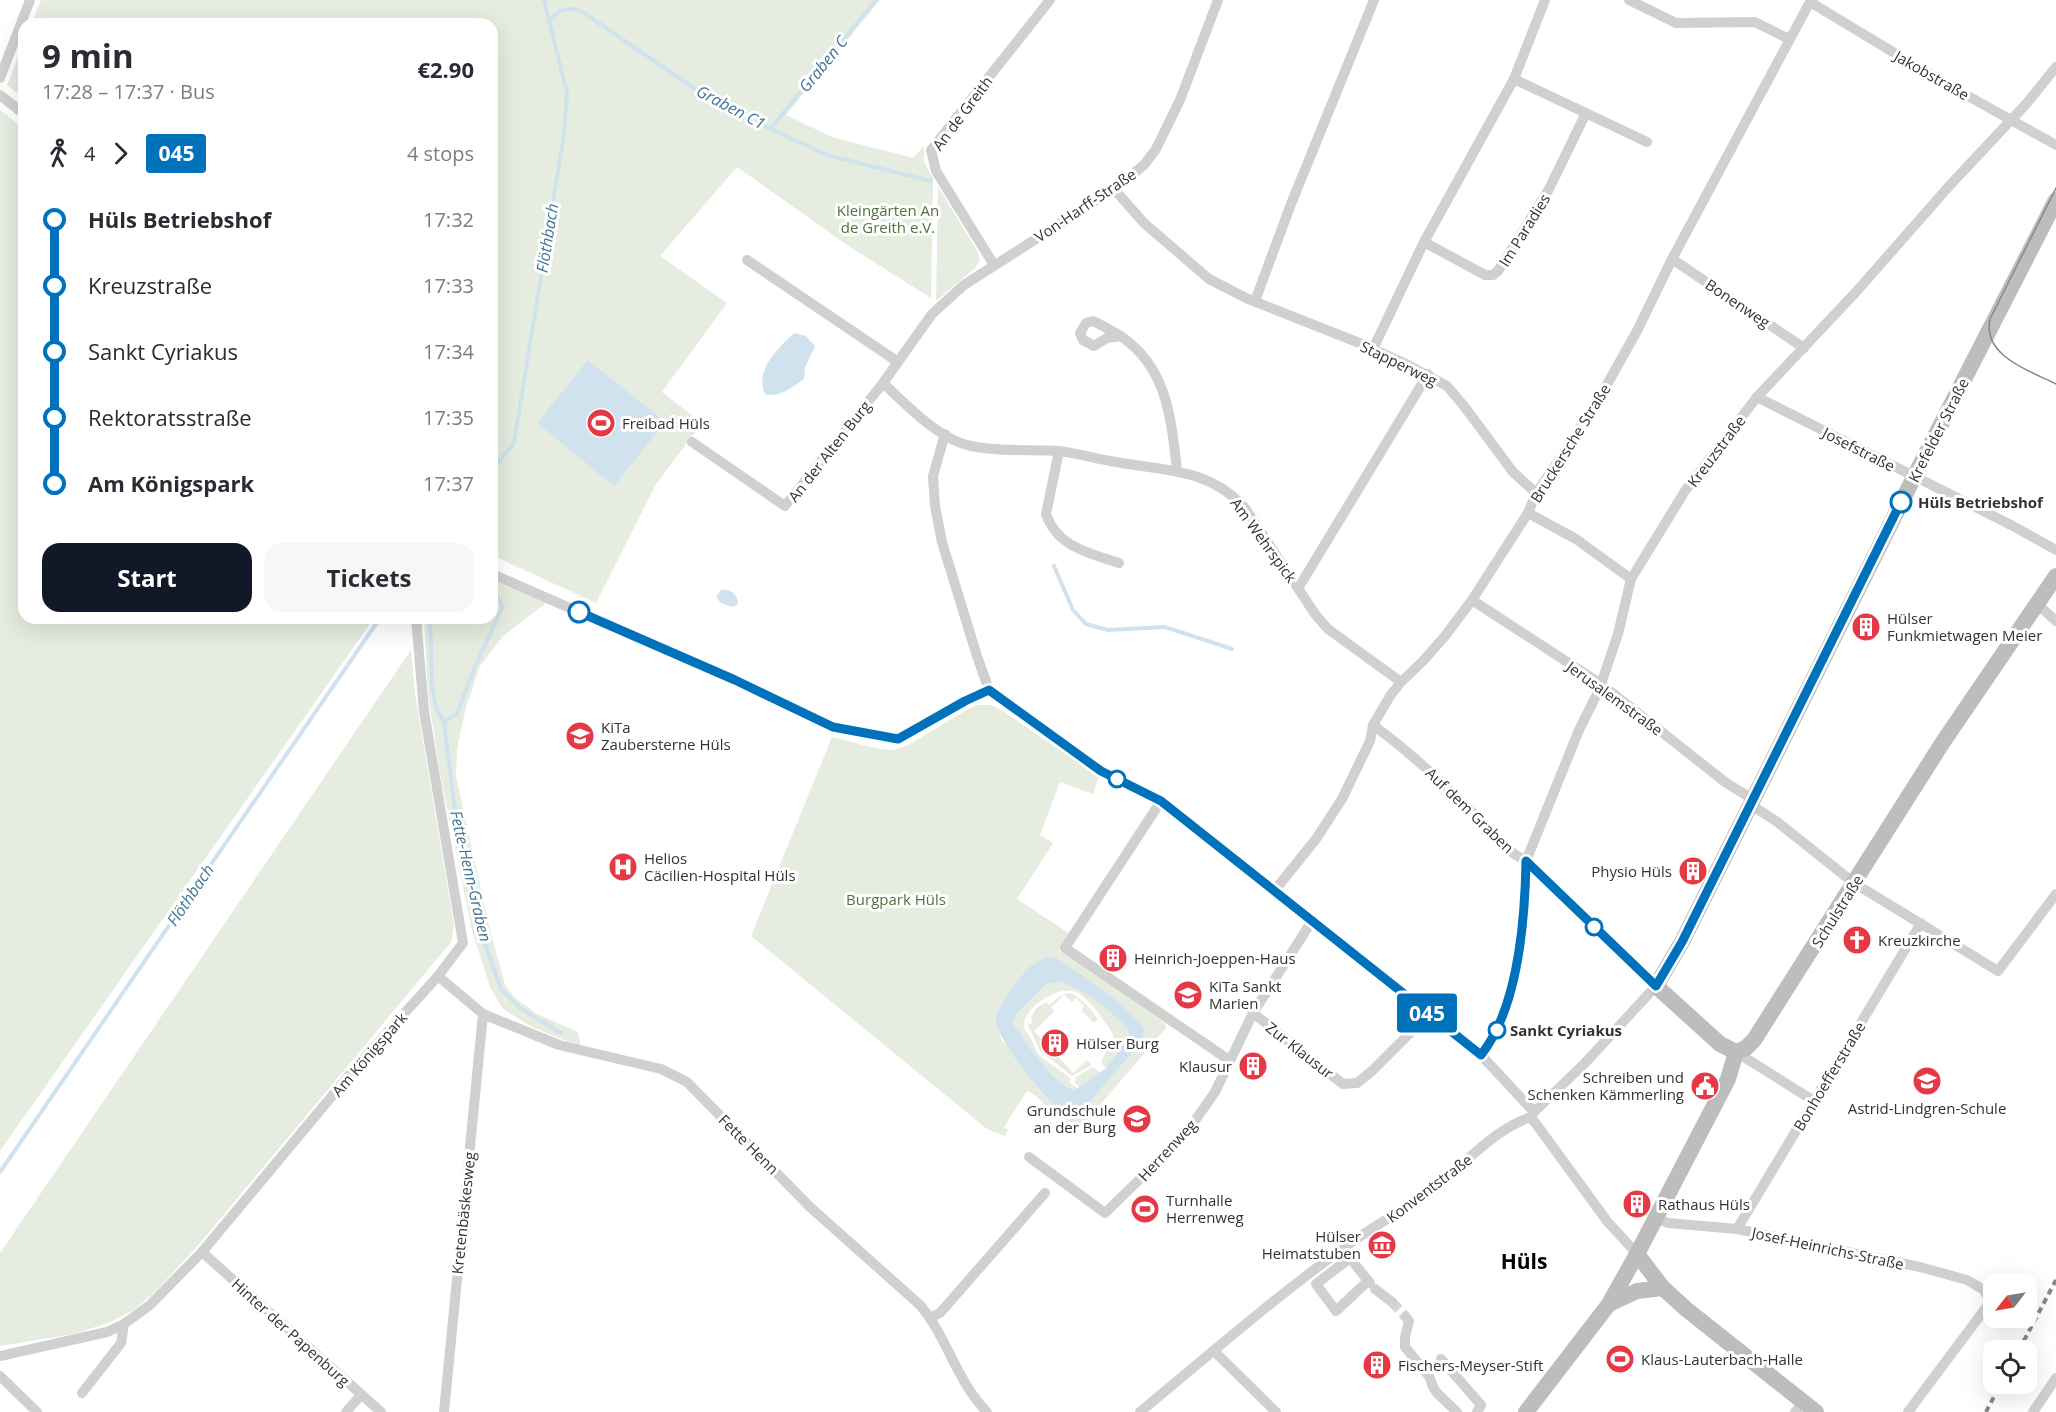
<!DOCTYPE html>
<meta charset="utf-8">
<style>
body{margin:0;font-family:"Open Sans",sans-serif;background:#f7f7f7;color:#2b2b33;height:100vh;display:flex;flex-direction:column;font-size:22px;white-space:nowrap}
*{box-sizing:border-box;margin:0}
p{font-size:20px;color:#7c7c81}
.icon{flex:none;width:33px;height:33px;fill:none;stroke:currentColor;stroke-width:2;stroke-linecap:round;stroke-linejoin:round}
.map{position:relative;flex:1;overflow:hidden}
.side{position:absolute;left:18px;top:18px;width:480px;height:606px;display:flex;flex-direction:column;background:#fff;border-radius:18px;box-shadow:0 6px 24px #0002}
.side>*{flex:none}
.badge{padding:0 12px;border-radius:4px;font-size:21px;line-height:39px}
.needle{width:39px;rotate:239deg}
.buttons{position:absolute;left:1983px;top:1274px;display:grid;gap:12px}
.buttons a{display:grid;place-items:center;width:54px;height:54px;border-radius:12px;background:#fff;box-shadow:0 6px 24px #0002;font-size:30px}
.map>.badge{position:absolute;translate:-50% -50%;box-shadow:0 0 0 3px #fff}
.legs{display:flex;align-items:center;gap:9px;height:66px;padding:0 24px;font-size:20px}
.legs p{margin-inline-start:auto}
.head{display:flex;align-items:center;justify-content:space-between;height:102px;padding:0 24px}
h1{font-size:33px;font-weight:700;line-height:45px}
.button{display:flex;gap:12px;margin-top:auto;padding:12px 24px}
.button a{flex:1;height:69px;border-radius:18px;background:#111827;color:#fff;font-size:24px;font-weight:700;line-height:69px;text-align:center}
.button a+a{background:#f7f7f7;color:#2b2b33}
ul{padding:0 24px;list-style:none}
li{display:flex;align-items:center;gap:21px;height:66px;font-size:22px}
li i{display:grid;place-items:center;width:9px;height:100%;margin:0 8px;background:currentColor}
li i::after{content:'';width:15px;height:15px;margin:-8px;border:4px solid;border-radius:50%;background:#fff}
li p{margin-inline-start:auto}
li:first-child i{background:linear-gradient(#0000 50%,currentColor 0)}
li:last-child i{background:linear-gradient(currentColor 50%,#0000 0)}
.map>svg:first-child{display:block}
.green{fill:#e6ecdf;fill-rule:evenodd}
.water{fill:#cfe2ee;fill-rule:evenodd}
.lines{fill:none;stroke-linecap:round;stroke-linejoin:round}
.stream{stroke:#cfe2ee;stroke-width:4}
.street-tunnel{stroke:#d6d6d6;stroke-width:10;stroke-dasharray:10 5;stroke-linecap:butt}
.street{stroke:#d0d0d0;stroke-width:10}
.secondary{stroke:#bdbdbd;stroke-width:16}
.tram{stroke:#888;stroke-width:1.5}
.rail{stroke:#888;stroke-width:4;stroke-dasharray:6 4.5;stroke-linecap:butt}
.line-1-casing{stroke:#fff;stroke-width:14}
.line-1{stroke:#0072bc;stroke-width:9}
.stop-1-dot{fill:#fff;stroke:#0072bc;stroke-width:3}
.labels{text-anchor:middle;dominant-baseline:central;stroke-width:6;stroke-linejoin:round;paint-order:stroke}
.street-label{font-size:15px;fill:#333;stroke:#fff}
.park-label{font-size:15px;fill:#56703f;stroke:#fff}
.poi-label{font-size:15px;fill:#333;stroke:#fff;text-anchor:start}
.stop-label{font-size:15px;font-weight:bold;fill:#333;stroke:#fff;text-anchor:start}
.water-label{font-size:16px;font-style:italic;fill:#3f7597;stroke:#fff}
.district-label{font-size:21px;font-weight:bold;fill:#000;stroke:#fff}
</style>
<div class="map">
<svg width="2056" height="1412" viewBox="0 0 2056 1412">
<rect width="100%" height="100%" fill="#fff"/>
<g class="green">
<path d="M 41,0 L 880,0 L 786,115 L 832,137 L 913,158 L 924,146 L 924,162 L 933,178 L 933,185 L 931,298 L 850,247 L 737,167 L 660,256 L 727,303 L 662,392 L 702,423 L 656,484 L 596,603 L 492,555 L 492,24 L 31,24 Z"/>
<path d="M 24,42 L 24,98 L 7,85 Z"/>
<path d="M 0,110 L 24,129 L 24,618 L 374,618 L 0,1151 Z"/>
<path d="M 938,187 L 978,252 L 980,260 L 975,268 L 936,301 Z"/>
<path d="M 492,580 L 546,603 L 503,636 L 480,666 L 466,707 L 457,749 L 456,776 L 489,926 L 505,985 L 515,998 L 537,1014 L 578,1032 L 581,1047 L 532,1027 L 503,1009 L 490,987 L 472,930 L 441,779 L 428,695 L 424,618 L 492,618 Z"/>
<path d="M 411,650 L 415,693 L 454,925 L 451,942 L 200,1243 L 156,1291 L 134,1310 L 108,1323 L 74,1334 L 0,1346 L 0,1253 Z"/>
<path d="M 977,705 L 991,705 L 1003,711 L 1099,777 L 1093,794 L 1060,782 L 1040,835 L 1053,843 L 1017,899 L 1070,934 L 1059,951 L 1073,958 L 1165,1023 L 1166,1028 L 1081,1127 C 1053,1127 1046,1097 1027,1091 L 1004,1127 L 1008,1130 L 1005,1136 L 987,1129 L 751,936 L 832,737 C 851,741 872,749 891,750 C 907,751 958,712 977,705 ZM 1063,962 L 1145,1029 L 1142,1041 L 1087,1105 L 1002,1041 L 996,1024 Z"/>
<path d="M 1060,981 C 1087,992 1106,1007 1127,1028 L 1129,1032 L 1127,1040 L 1106,1068 L 1101,1062 L 1113,1038 L 1113,1034 C 1103,1020 1091,999 1076,992 C 1060,984 1021,1008 1024,1027 C 1025,1031 1028,1035 1031,1039 C 1033,1043 1035,1048 1037,1052 C 1041,1059 1062,1071 1070,1078 L 1070,1083 L 1077,1088 L 1075,1090 C 1055,1087 1024,1040 1013,1023 L 1016,1015 L 1047,984 Z"/>
<path d="M 1071,993 C 1082,999 1091,1009 1098,1019 L 1094,1023 L 1081,1010 L 1084,1006 L 1076,998 L 1072,1002 L 1064,995 L 1051,1007 L 1055,1011 L 1034,1031 L 1073,1073 L 1087,1060 L 1092,1065 L 1072,1076 L 1040,1051 L 1028,1025 L 1028,1023 L 1031,1024 L 1033,1020 L 1031,1018 L 1036,1008 L 1046,1002 L 1049,1005 C 1058,999 1059,994 1071,993 Z"/>
<path d="M 1091,1068 L 1095,1068 L 1100,1073 L 1079,1087 L 1075,1083 L 1076,1077 Z"/>
</g>
<g class="water">
<path d="M 794,333 L 806,336 L 815,346 L 805,367 L 804,379 C 791,388 780,398 765,394 C 754,371 778,348 794,333 Z"/>
<path d="M 588,360 L 665,422 L 614,486 L 537,423 Z"/>
<path d="M 721,590 C 730,589 736,593 738,602 L 737,605 L 732,607 L 721,603 L 716,597 Z"/>
<path d="M 1053,957 L 1063,962 L 1119,1002 L 1145,1029 L 1142,1041 L 1087,1105 C 1078,1109 1071,1113 1061,1109 C 1048,1104 996,1037 996,1022 C 996,1007 1011,990 1020,978 C 1028,967 1039,958 1053,957 ZM 1060,981 C 1087,992 1106,1007 1127,1028 L 1129,1032 L 1127,1040 L 1106,1068 L 1075,1090 C 1055,1087 1024,1040 1013,1023 L 1016,1015 L 1047,984 Z"/>
</g>
<g class="lines">
<g class="stream">
<path d="M 549,21 C 559,10 566,6 581,11 L 719,105 L 827,155 L 931,181"/>
<path d="M 771,128 L 876,0"/>
<path d="M 492,470 L 514,443 L 564,134 L 567,93 L 544,0"/>
<path d="M 1054,566 L 1073,610 L 1086,624 L 1108,630 L 1165,627 L 1232,649"/>
<path d="M 430,618 L 432,685 L 436,708 L 444,722 L 455,810 L 479,927 L 501,989 L 520,1008 L 561,1033"/>
<path d="M 444,722 L 457,714 L 473,671 L 503,606 L 492,591"/>
<path d="M 0,1172 L 380,618"/>
</g>
<path class="street-tunnel" d="M 1392,1302 L 1406,1317"/>
<g class="street">
<path d="M 1629,0 L 1676,23 L 1755,22 L 1789,39"/>
<path d="M 1810,2 L 1941,81 L 2056,145"/>
<path d="M 0,78 L 30,0"/>
<path d="M 1514,79 L 1647,142"/>
<path d="M 0,95 L 24,114"/>
<path d="M 1114,189 L 1144,223 L 1209,279 L 1246,298 L 1362,344 L 1406,364 L 1447,386 L 1464,406 L 1513,472 L 1536,493"/>
<path d="M 1424,242 L 1485,275 L 1493,275 L 1498,271 L 1549,189 L 1586,113"/>
<path d="M 1672,259 L 1804,348"/>
<path d="M 747,260 L 898,362"/>
<path d="M 994,265 L 936,171 L 931,150 L 1050,0"/>
<path d="M 1255,301 L 1291,204 L 1374,0"/>
<path d="M 1121,336 L 1107,338 L 1094,346 L 1083,340 L 1080,333 L 1086,323 L 1093,321 C 1103,326 1113,331 1122,337 C 1168,369 1171,420 1177,470"/>
<path d="M 1373,349 L 1424,242 L 1514,79 L 1545,0"/>
<path d="M 883,383 C 907,405 938,439 971,446 C 999,452 1029,449 1058,451 C 1077,453 1097,459 1116,462 C 1165,471 1209,468 1245,508 L 1315,614 L 1328,629 L 1401,682"/>
<path d="M 1757,397 L 2013,526 L 2056,550"/>
<path d="M 945,434 L 933,476 L 935,506 L 942,542 L 976,653 L 989,690 L 1101,771 L 1161,801 L 1193,825 L 1481,1055 L 1534,1112 L 1531,1117"/>
<path d="M 692,442 L 785,506 L 883,383 L 932,314 L 964,285 L 1114,189 L 1144,165 L 1156,149 L 1180,100 L 1218,0"/>
<path d="M 1059,451 L 1046,514 C 1057,547 1089,553 1119,563"/>
<path d="M 1528,513 L 1576,539 L 1631,579"/>
<path d="M 492,574 L 735,680 L 833,727 L 898,739 L 965,701 L 989,690"/>
<path d="M 1299,587 L 1428,374"/>
<path d="M 1472,600 L 1601,684 L 1725,782 L 1754,800"/>
<path d="M 2036,603 L 2056,621"/>
<path d="M 1373,725 C 1425,763 1469,809 1514,854 L 1526,861 L 1656,986 L 1585,1063 L 1534,1112"/>
<path d="M 1161,801 L 1065,948 L 1229,1060"/>
<path d="M 1751,805 L 1776,821 L 1854,883 L 1998,971 L 2056,894"/>
<path d="M 1275,890 L 1316,839 L 1342,799 L 1370,741 L 1373,725 L 1390,696 L 1401,682 L 1423,661 L 1445,636 L 1472,600 L 1528,513 L 1536,493 L 1568,447 L 1600,397 L 1637,331 L 1672,259 L 1811,0"/>
<path d="M 438,976 L 483,1014 L 559,1045 L 661,1069 L 687,1082 L 810,1207 L 920,1305 C 947,1337 957,1382 987,1412"/>
<path d="M 1253,1013 L 1343,1084 L 1357,1083 L 1372,1071 L 1429,1014"/>
<path d="M 1736,1052 L 1814,1101"/>
<path d="M 1481,1055 L 1493,1040 L 1510,990 L 1522,936 L 1526,861 L 1579,730 L 1599,690 L 1618,634 L 1631,579 L 1685,491 L 1757,397 L 1856,292 L 1951,184 L 2027,103 L 2056,67"/>
<path d="M 1531,1117 L 1607,1221 L 1637,1254"/>
<path d="M 1029,1157 L 1105,1213 L 1177,1143 L 1194,1122 L 1215,1092 L 1253,1013 L 1312,921"/>
<path d="M 1656,1218 L 1668,1223 L 1737,1229 L 1920,1267 L 1967,1280 L 1984,1290 L 1990,1302"/>
<path d="M 1737,1229 L 1921,923"/>
<path d="M 202,1252 L 381,1412"/>
<path d="M 1368,1281 L 1336,1311 L 1316,1284 L 1350,1258 L 1370,1283"/>
<path d="M 1375,1289 L 1392,1302"/>
<path d="M 931,1317 L 940,1313 L 1045,1193"/>
<path d="M 1406,1317 L 1409,1321 L 1405,1337 L 1405,1347 L 1429,1376 L 1433,1387 L 1437,1393 L 1457,1412"/>
<path d="M 1214,1351 L 1276,1412"/>
<path d="M 0,1356 L 107,1332 L 124,1324 L 150,1305 L 202,1252 L 357,1066 L 438,976 L 463,943 L 424,711 L 416,618"/>
<path d="M 1441,1359 L 1481,1405 L 1477,1412"/>
<path d="M 0,1376 L 37,1412"/>
<path d="M 82,1393 L 121,1343 L 124,1324"/>
<path d="M 346,1412 L 361,1395"/>
<path d="M 444,1412 L 483,1014"/>
<path d="M 1140,1412 C 1206,1357 1272,1300 1342,1249 C 1371,1228 1403,1210 1432,1189 C 1465,1165 1492,1130 1531,1117"/>
<path d="M 1795,1412 L 1804,1402"/>
<path d="M 1908,1412 L 1994,1297"/>
<path d="M 2033,1412 L 2056,1378"/>
</g>
<g class="secondary">
<path d="M 1736,1052 L 1720,1044 L 1656,986 L 1682,942 L 1914,477 L 2056,200"/>
<path d="M 1736,1052 L 1746,1048 L 1754,1040 L 1941,745 L 2056,576"/>
<path d="M 1637,1254 L 1663,1288 L 1686,1309 L 1816,1412"/>
<path d="M 1609,1304 L 1637,1291 L 1663,1288"/>
<path d="M 1526,1412 L 1609,1304 L 1637,1254 L 1728,1079 L 1736,1052"/>
</g>
<path class="tram" d="M 2056,188 L 1990,319 C 1982,356 2030,371 2056,384"/>
<g class="rail">
<path d="M 2019,1350 L 2056,1280"/>
<path d="M 1986,1412 L 2001,1383"/>
</g>
</g>
<g class="lines">
<g class="line-1-casing">
<path id="line-1" d="M 579,612 L 735,680 L 833,727 L 898,739 L 965,701 L 989,690 L 1101,771 L 1161,801 L 1481,1055 C 1518,1008 1525,920 1526,861 L 1656,986 L 1682,942 L 1901,502"/>
</g>
<use href="#line-1" class="line-1"/>
</g>
<defs>
<g id="stadium-disc" transform="scale(1.5)"><circle r="9.5" fill="#e63946" stroke="#fff"/><path d="M0-5a6.5 5 0 1 0 0 10a6.5 5 0 1 0 0-10ZM-3.5-1.8h7v3.6h-7Z" fill="#fff"/></g>
<g id="building-disc" transform="scale(1.5)"><circle r="9.5" fill="#e63946" stroke="#fff"/><path d="M-4-6H4V6H1V3H-1V6H-4ZM-2.5-4.3h1.7v1.8h-1.7ZM.8-4.3h1.7v1.8H.8ZM-2.5-1h1.7V.8h-1.7ZM.8-1h1.7V.8H.8Z" fill="#fff"/></g>
<g id="school-disc" transform="scale(1.5)"><circle r="9.5" fill="#e63946" stroke="#fff"/><path d="M0-5L7-2L0 1L-7-2ZM-4 1L0 2.5L4 1V4Q0 6-4 4Z" fill="#fff"/></g>
<g id="hospital-disc" transform="scale(1.5)"><circle r="9.5" fill="#e63946" stroke="#fff"/><path d="M-5-5h3v3.5h4V-5h3V5h-3V1.5h-4V5h-3Z" fill="#fff"/></g>
<g id="church-disc" transform="scale(1.5)"><circle r="9.5" fill="#e63946" stroke="#fff"/><path d="M-1.2-6h2.4v3.5h3.3v2.4h-3.3V6h-2.4V-.1h-3.3v-2.4h3.3Z" fill="#fff"/></g>
<g id="civic-disc" transform="scale(1.5)"><circle r="9.5" fill="#e63946" stroke="#fff"/><path d="M-.6-6.5H3V-4.5H.6V-3L4-1V1h2V6H-6V1h2V-1L-.6-3ZM-1.2 2.5V6h2.4V2.5Z" fill="#fff"/></g>
<g id="museum-disc" transform="scale(1.5)"><circle r="9.5" fill="#e63946" stroke="#fff"/><path d="M0-6L6-3V-2H-6V-3ZM-5-1h2V3h-2ZM-1-1h2V3h-2ZM3-1h2V3H3ZM-6 4H6V6H-6Z" fill="#fff"/></g>
</defs>
<g fill-rule="evenodd">
<use href="#stadium-disc" x="601" y="423"/>
<use href="#building-disc" x="1866" y="627"/>
<use href="#school-disc" x="580" y="736"/>
<use href="#hospital-disc" x="623" y="867"/>
<use href="#building-disc" x="1693" y="871"/>
<use href="#church-disc" x="1857" y="940"/>
<use href="#building-disc" x="1113" y="958"/>
<use href="#school-disc" x="1188" y="995"/>
<use href="#building-disc" x="1055" y="1043"/>
<use href="#building-disc" x="1253" y="1066"/>
<use href="#school-disc" x="1927" y="1081"/>
<use href="#civic-disc" x="1705" y="1086"/>
<use href="#school-disc" x="1137" y="1119"/>
<use href="#building-disc" x="1637" y="1204"/>
<use href="#stadium-disc" x="1145" y="1209"/>
<use href="#museum-disc" x="1382" y="1245"/>
<use href="#stadium-disc" x="1620" y="1359"/>
<use href="#building-disc" x="1377" y="1365"/>
</g>
<g class="stop-1-dot">
<circle cx="1901" cy="502" r="10"/>
<circle cx="579" cy="612" r="10"/>
<circle cx="1117" cy="779" r="8"/>
<circle cx="1594" cy="927" r="8"/>
<circle cx="1497" cy="1030" r="8"/>
</g>
<g class="labels">
<g class="street-label">
<text transform="translate(1932 75) rotate(30)">Jakobstraße</text>
<text transform="translate(962 113) rotate(-53)">An de Greith</text>
<text transform="translate(1085 205) rotate(-34)">Von-Harff-Straße</text>
<text transform="translate(1524 230) rotate(-58)">Im Paradies</text>
<text transform="translate(1738 303) rotate(34)">Bonenweg</text>
<text transform="translate(1399 363) rotate(26)">Stapperweg</text>
<text transform="translate(1938 430) rotate(-63)">Krefelder Straße</text>
<text transform="translate(1570 443) rotate(-58)">Bruckersche Straße</text>
<text transform="translate(1859 449) rotate(27)">Josefstraße</text>
<text transform="translate(829 451) rotate(-52)">An der Alten Burg</text>
<text transform="translate(1716 451) rotate(-53)">Kreuzstraße</text>
<text transform="translate(1264 540) rotate(54)">Am Wehrspick</text>
<text transform="translate(1615 698) rotate(36)">Jerusalemstraße</text>
<text transform="translate(1470 810) rotate(44)">Auf dem Graben</text>
<text transform="translate(1837 911) rotate(-58)">Schulstraße</text>
<text transform="translate(1300 1050) rotate(38)">Zur Klausur</text>
<text transform="translate(369 1054) rotate(-49)">Am Königspark</text>
<text transform="translate(1829 1076) rotate(-59)">Bonhoefferstraße</text>
<text transform="translate(749 1144) rotate(45)">Fette Henn</text>
<text transform="translate(1167 1150) rotate(-47)">Herrenweg</text>
<text transform="translate(1429 1188) rotate(-37)">Konventstraße</text>
<text transform="translate(463 1213) rotate(-84)">Kretenbäskesweg</text>
<text transform="translate(1828 1248) rotate(12)">Josef-Heinrichs-Straße</text>
<text transform="translate(291 1332) rotate(42)">Hinter der Papenburg</text>
</g>
<g class="park-label">
<text x="888" y="210">Kleingärten An<tspan x="888" dy="17">de Greith e.V.</tspan></text>
<text x="896" y="899">Burgpark Hüls</text>
</g>
<g class="poi-label">
<text x="622" y="423">Freibad Hüls</text>
<text x="1887" y="618">Hülser<tspan x="1887" dy="17">Funkmietwagen Meier</tspan></text>
<text x="601" y="727">KiTa<tspan x="601" dy="17">Zaubersterne Hüls</tspan></text>
<text x="644" y="858">Helios<tspan x="644" dy="17">Cäcilien-Hospital Hüls</tspan></text>
<text x="1672" y="871" text-anchor="end">Physio Hüls</text>
<text x="1878" y="940">Kreuzkirche</text>
<text x="1134" y="958">Heinrich-Joeppen-Haus</text>
<text x="1209" y="986">KiTa Sankt<tspan x="1209" dy="17">Marien</tspan></text>
<text x="1076" y="1043">Hülser Burg</text>
<text x="1232" y="1066" text-anchor="end">Klausur</text>
<text x="1684" y="1077" text-anchor="end">Schreiben und<tspan x="1684" dy="17">Schenken Kämmerling</tspan></text>
<text x="1927" y="1108" text-anchor="middle">Astrid-Lindgren-Schule</text>
<text x="1116" y="1110" text-anchor="end">Grundschule<tspan x="1116" dy="17">an der Burg</tspan></text>
<text x="1166" y="1200">Turnhalle<tspan x="1166" dy="17">Herrenweg</tspan></text>
<text x="1658" y="1204">Rathaus Hüls</text>
<text x="1361" y="1236" text-anchor="end">Hülser<tspan x="1361" dy="17">Heimatstuben</tspan></text>
<text x="1641" y="1359">Klaus-Lauterbach-Halle</text>
<text x="1398" y="1365">Fischers-Meyser-Stift</text>
</g>
<g class="stop-label">
<text x="1918" y="502">Hüls Betriebshof</text>
<text x="1510" y="1030">Sankt Cyriakus</text>
</g>
<g class="water-label">
<text transform="translate(823 64) rotate(-51)">Graben C</text>
<text transform="translate(731 107) rotate(28)">Graben C1</text>
<text transform="translate(547 238) rotate(-81)">Flöthbach</text>
<text transform="translate(471 876) rotate(77)">Fette-Henn-Graben</text>
<text transform="translate(190 895) rotate(-56)">Flöthbach</text>
</g>
<g class="district-label">
<text x="1524" y="1261">Hüls</text>
</g>
</g>
</svg>
<div class="buttons">
<a><svg class="needle" viewBox="-14 -14 28 28"><path d="M0-13l5 13h-10z" fill="#e53935"/><path d="M0 13l5-13h-10z" fill="#7c7c81"/></svg></a>
<a><svg class="icon" aria-label="locate" viewBox="0 0 24 24"><circle cx="12" cy="12" r="6"/><path d="M12 2v4M12 18v4M2 12h4M18 12h4"/></svg></a>
</div>
<b class="badge" style="left:1427px;top:1013px;background:#0072bc;color:#fff">045</b>
<section class="side">
<div class="head"><div><h1>9 min</h1><p>17:28 – 17:37 · Bus</p></div><b>€2.90</b></div>
<div class="legs"><svg class="icon" aria-label="walk" viewBox="0 0 24 24"><circle cx="13" cy="4" r="2"/><path d="M13 8l-2 6 4 7M11 14l-3 7M7 12l3-4h3l4 4"/></svg>4<svg class="icon" aria-label="forward" viewBox="0 0 24 24"><path d="M9 5l7 7-7 7"/></svg><b class="badge" style="background:#0072bc;color:#fff">045</b><p>4 stops</p></div>
<ul>
<li><i style="color:#0072bc"></i><b>Hüls Betriebshof</b><p>17:32</p></li>
<li><i style="color:#0072bc"></i><span>Kreuzstraße</span><p>17:33</p></li>
<li><i style="color:#0072bc"></i><span>Sankt Cyriakus</span><p>17:34</p></li>
<li><i style="color:#0072bc"></i><span>Rektoratsstraße</span><p>17:35</p></li>
<li><i style="color:#0072bc"></i><b>Am Königspark</b><p>17:37</p></li>
</ul>
<div class="button"><a>Start</a><a>Tickets</a></div>
</section>
</div>
